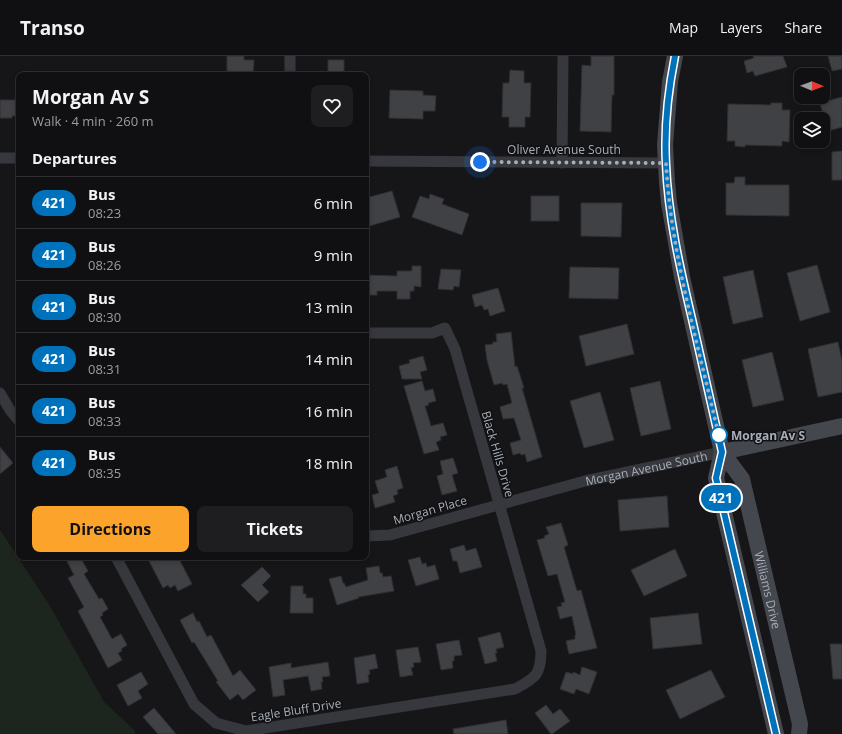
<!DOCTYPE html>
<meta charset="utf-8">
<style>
body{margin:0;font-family:"Open Sans",sans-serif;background:#1e1e20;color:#f1f3f6;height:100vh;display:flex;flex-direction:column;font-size:15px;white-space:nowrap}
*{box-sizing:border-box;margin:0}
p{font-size:13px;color:#9c9d9f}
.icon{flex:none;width:22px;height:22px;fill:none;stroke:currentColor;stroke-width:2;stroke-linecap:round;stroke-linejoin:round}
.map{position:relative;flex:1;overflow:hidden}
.details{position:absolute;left:16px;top:16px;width:353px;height:488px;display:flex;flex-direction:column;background:#101012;border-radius:8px;box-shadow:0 2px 6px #0003,0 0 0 1px #303032}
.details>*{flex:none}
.badge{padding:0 8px;border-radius:13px;font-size:14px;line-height:26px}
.needle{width:26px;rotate:91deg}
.controls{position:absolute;left:794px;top:12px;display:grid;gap:8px}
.controls a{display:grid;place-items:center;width:36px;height:36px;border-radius:8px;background:#101012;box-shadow:0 2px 6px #0003,0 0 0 1px #303032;font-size:20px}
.you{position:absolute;width:20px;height:20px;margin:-10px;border:3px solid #fff;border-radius:50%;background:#1a73e8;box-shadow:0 0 0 6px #1a73e833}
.map>.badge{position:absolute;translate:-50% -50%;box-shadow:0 0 0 2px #fff}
h2{padding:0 16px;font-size:15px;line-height:36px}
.round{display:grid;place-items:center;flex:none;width:42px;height:42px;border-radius:8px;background:#1e1e20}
.summary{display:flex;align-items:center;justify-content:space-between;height:68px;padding:0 16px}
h1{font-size:19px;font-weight:700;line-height:30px}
.cta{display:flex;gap:8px;margin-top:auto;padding:8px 16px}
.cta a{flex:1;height:46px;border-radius:8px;background:#fba32a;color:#111;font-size:16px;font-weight:700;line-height:46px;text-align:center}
.cta a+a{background:#1e1e20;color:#f1f3f6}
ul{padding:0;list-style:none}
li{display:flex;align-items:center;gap:12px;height:52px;padding:0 16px;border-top:1px solid #303032}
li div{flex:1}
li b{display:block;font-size:15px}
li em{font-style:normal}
li .badge{min-width:44px;font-weight:700;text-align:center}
header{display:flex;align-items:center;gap:24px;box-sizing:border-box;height:56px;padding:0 20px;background:#101012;border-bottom:1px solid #303032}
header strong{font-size:19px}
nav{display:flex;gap:22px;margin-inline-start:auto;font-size:14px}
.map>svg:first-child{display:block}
.green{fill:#1d261e}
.building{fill:#404145;stroke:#303034}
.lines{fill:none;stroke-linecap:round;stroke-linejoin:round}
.street{stroke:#36383d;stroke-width:11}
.secondary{stroke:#44474d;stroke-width:16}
.line-casing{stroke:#fff;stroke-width:9}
.line{stroke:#0072bc;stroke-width:6}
.walk{stroke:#a7aeb9;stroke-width:4;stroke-dasharray:0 7.2}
.stop-dot{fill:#fff;stroke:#0072bc;stroke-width:2}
.labels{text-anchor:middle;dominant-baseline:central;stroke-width:3;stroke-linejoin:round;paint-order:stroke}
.street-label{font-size:12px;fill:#a7aeb9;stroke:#111113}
.stop-label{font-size:12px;font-weight:bold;fill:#a7aeb9;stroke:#111113;text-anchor:start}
</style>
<header>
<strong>Transo</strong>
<nav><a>Map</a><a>Layers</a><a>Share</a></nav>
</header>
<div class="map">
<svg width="842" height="678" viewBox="0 0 842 678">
<rect width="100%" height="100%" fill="#161618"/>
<path class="green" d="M 0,474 L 50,550 L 104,646 L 135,675 L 135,678 L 0,678 Z"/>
<g class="building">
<path d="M 227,0 L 244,0 L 244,4 L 254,4 L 253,19 L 239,18 L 239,16 L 227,15 Z"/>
<path d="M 591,0 L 614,0 L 614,39 L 612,39 L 611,76 L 580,75 L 582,9 L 591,10 Z"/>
<path d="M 753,0 L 783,0 L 787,11 L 755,20 L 753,15 L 747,17 L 744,5 L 754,2 Z"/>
<path d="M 828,0 L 842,0 L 842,13 L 832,15 Z"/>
<rect x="328" y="4" width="16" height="15"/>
<path d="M 510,14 L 524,15 L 524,27 L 531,27 L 530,61 L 525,61 L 525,71 L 509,71 L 509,61 L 502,61 L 503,27 L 509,27 Z"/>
<path d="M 390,34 L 423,35 L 423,39 L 436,40 L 435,55 L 423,55 L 423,63 L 389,62 Z"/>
<path d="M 842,41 L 842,71 L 828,75 L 820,47 Z"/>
<path d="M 0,44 L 19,44 L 19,60 L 12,60 L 12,62 L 0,62 Z"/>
<path d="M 771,47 L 782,47 L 782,54 L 790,54 L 789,86 L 782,85 L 782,90 L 745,89 L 745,91 L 735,90 L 735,85 L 727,85 L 728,48 L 771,49 Z"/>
<path d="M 842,95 L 842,124 L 832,124 L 832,96 Z"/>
<path d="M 735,121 L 745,121 L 745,129 L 789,129 L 789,160 L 726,159 L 726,127 L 734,127 Z"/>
<path d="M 392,135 L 400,161 L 366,171 L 366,142 Z"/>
<path d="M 430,138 L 444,143 L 442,148 L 469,158 L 462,179 L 412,161 L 420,140 L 429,143 Z"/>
<rect x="531" y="140" width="28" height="25"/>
<path d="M 581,147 L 622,147 L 621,181 L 581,180 Z"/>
<path d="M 817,209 L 830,256 L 800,265 L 787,217 Z"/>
<path d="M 412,210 L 421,210 L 421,231 L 414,230 L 414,235 L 410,235 L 410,243 L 397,243 L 397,235 L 377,235 L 377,239 L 366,239 L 366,219 L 397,220 L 397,215 L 412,215 Z"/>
<path d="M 570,211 L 619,212 L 618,243 L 569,242 Z"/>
<path d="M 441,213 L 461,214 L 459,231 L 454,230 L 453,234 L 438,233 Z"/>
<path d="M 753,214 L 763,261 L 733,268 L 723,221 Z"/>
<path d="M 498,232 L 505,255 L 490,260 L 488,253 L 484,254 L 482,249 L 475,251 L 472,239 Z"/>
<path d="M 627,268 L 634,298 L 586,310 L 579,280 Z"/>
<path d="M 511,276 L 515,311 L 517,310 L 524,332 L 522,332 L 542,401 L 527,406 L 525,398 L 521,399 L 520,397 L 513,399 L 510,387 L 521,384 L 514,362 L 503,363 L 500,351 L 512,347 L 507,328 L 503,329 L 502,327 L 494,329 L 487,304 L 485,289 L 493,288 L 493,286 L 497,286 L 496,278 Z"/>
<path d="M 838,286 L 842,305 L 842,336 L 818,341 L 808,293 Z"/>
<path d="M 772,296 L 784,344 L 753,351 L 742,304 Z"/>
<path d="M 423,300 L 427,314 L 420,316 L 422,323 L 402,323 L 399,310 L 410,307 L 409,304 Z"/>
<path d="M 422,325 L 425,335 L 433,333 L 436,345 L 428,347 L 429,349 L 425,350 L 431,370 L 443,367 L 447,379 L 440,381 L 441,384 L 436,386 L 439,394 L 424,398 L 404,330 Z"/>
<path d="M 660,325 L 671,373 L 641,380 L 630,332 Z"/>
<path d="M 600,336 L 614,384 L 584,392 L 570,345 Z"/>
<path d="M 0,391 L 13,407 L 0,418 Z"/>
<path d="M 453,402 L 458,417 L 452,419 L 457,435 L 442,439 L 437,420 L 443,418 L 440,405 Z"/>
<path d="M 397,410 L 403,432 L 397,434 L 398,438 L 393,440 L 395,446 L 375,452 L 372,439 L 379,437 L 375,425 L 387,421 L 385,414 Z"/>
<path d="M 667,440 L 669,471 L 620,475 L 618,444 Z"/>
<path d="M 561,467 L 568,489 L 564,491 L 577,535 L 581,534 L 597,592 L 569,598 L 566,585 L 575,583 L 575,579 L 576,579 L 572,560 L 560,563 L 557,551 L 562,550 L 561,547 L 565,546 L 557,518 L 548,520 L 537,484 L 545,482 L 544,480 L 549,478 L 546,471 Z"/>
<path d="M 464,489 L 466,495 L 476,492 L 482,511 L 460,517 L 457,505 L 453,505 L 450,493 Z"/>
<path d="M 675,493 L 687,520 L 644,540 L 631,514 Z"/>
<path d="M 65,501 L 80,501 L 88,515 L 84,518 L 99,543 L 102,542 L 108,553 L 102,557 L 103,559 L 100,561 L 112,583 L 121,578 L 127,589 L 121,593 L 122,595 L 118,597 L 122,604 L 108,612 L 78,555 L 84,551 L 68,522 L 74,519 Z"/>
<path d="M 147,501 L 178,501 L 192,528 L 178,535 L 175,529 L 170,532 L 168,529 L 163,532 Z"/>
<path d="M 420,501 L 422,508 L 426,507 L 427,511 L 435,509 L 439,523 L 416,530 L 408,504 Z"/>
<path d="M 379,510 L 380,517 L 382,517 L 383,521 L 391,520 L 394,535 L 358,541 L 359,542 L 337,549 L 329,523 L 341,520 L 343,527 L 344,527 L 346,531 L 368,524 L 366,512 Z"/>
<path d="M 262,511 L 271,520 L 262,529 L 269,536 L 258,546 L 241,529 Z"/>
<path d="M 291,530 L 303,530 L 303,538 L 306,538 L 306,542 L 313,542 L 313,557 L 290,557 Z"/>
<path d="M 193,557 L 197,566 L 199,565 L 207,581 L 211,579 L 233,620 L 240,614 L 256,634 L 243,644 L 238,638 L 230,644 L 216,626 L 218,625 L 194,586 L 192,587 L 180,564 Z"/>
<path d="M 698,557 L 702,588 L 653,593 L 650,562 Z"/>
<path d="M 500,576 L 504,591 L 496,593 L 497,597 L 495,597 L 497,605 L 485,608 L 478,582 Z"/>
<path d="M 459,584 L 462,599 L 454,600 L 454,605 L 452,605 L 453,612 L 441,614 L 436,588 Z"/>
<path d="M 830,588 L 842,588 L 842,623 L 833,623 Z"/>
<path d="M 418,591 L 421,606 L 413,607 L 414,611 L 411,612 L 413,619 L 400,621 L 396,594 Z"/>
<path d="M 375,598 L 378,612 L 369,614 L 370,618 L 368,619 L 369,626 L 357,628 L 354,602 Z"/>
<path d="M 328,606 L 330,620 L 322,621 L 323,626 L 321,626 L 322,633 L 311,635 L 308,620 L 283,624 L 285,639 L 273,641 L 269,611 L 291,607 L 291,612 Z"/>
<path d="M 582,611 L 597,616 L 589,638 L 576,633 L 574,638 L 560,633 L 566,616 L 573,618 L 573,616 L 580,619 Z"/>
<path d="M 711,614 L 725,641 L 680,663 L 666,634 Z"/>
<path d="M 141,616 L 148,628 L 138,635 L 142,642 L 128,650 L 117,629 Z"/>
<path d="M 546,649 L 553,658 L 560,653 L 570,665 L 552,678 L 551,678 L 535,657 Z"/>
<path d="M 154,652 L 176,678 L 158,678 L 143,661 Z"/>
<path d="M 506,664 L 508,678 L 454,678 L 453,673 Z"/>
</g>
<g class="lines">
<g class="street">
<path d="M 290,0 L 290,19"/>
<path d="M 0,102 L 19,102"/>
<path d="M 366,105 L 666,107"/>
<path d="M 562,107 L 563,0"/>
<path d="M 0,337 L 10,354 L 19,365"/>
<path id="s1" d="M 366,480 L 390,479 L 585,425 L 722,396"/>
<path d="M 116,501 L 194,648 L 216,667 L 246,675 L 515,633 C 536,622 541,618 541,595 L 455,293 L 445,272 L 432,277 L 366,277"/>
</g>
<g class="secondary">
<path id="s2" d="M 675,0 L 670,26 L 665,89 L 667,126 L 669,147 L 682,221 L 722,396 L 742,423 L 800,668 L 799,678"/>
<path d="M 722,396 L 716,422 L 776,678"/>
<path d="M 722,396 L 842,370"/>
</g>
</g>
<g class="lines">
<g class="line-casing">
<path id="line" d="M 675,0 C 668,35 664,72 666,108 C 668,160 680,212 692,263 C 702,307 712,352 722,396 L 716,422 L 776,678"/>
</g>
<use href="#line" class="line"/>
<path class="walk" d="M 480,106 L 666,107 C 671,199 699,291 719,381 L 719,379"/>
</g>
<circle class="stop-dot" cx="719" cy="379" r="8"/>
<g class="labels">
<g class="street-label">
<text x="564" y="93">Oliver Avenue South</text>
<text transform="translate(498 398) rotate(74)">Black Hills Drive</text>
<text stroke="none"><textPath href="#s1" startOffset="289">Morgan Avenue South</textPath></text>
<text transform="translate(430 454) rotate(-16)">Morgan Place</text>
<text stroke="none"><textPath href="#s2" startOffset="550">Williams Drive</textPath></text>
<text transform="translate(296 654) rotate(-9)">Eagle Bluff Drive</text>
</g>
<g class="stop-label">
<text x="731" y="379">Morgan Av S</text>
</g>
</g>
</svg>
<div class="controls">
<a><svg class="needle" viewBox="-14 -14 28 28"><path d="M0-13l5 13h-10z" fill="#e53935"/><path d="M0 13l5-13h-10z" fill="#9c9d9f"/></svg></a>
<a><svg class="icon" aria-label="layers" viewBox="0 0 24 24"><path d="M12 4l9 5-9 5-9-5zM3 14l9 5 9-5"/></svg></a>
</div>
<div class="you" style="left:480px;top:106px"></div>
<b class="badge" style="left:721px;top:442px;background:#0072bc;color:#fff">421</b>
<section class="details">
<div class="summary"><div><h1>Morgan Av S</h1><p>Walk · 4 min · 260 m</p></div><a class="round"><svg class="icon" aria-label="heart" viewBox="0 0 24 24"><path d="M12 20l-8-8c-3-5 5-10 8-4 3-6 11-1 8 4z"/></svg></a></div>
<h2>Departures</h2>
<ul>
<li><span class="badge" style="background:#0072bc;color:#fff">421</span><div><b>Bus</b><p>08:23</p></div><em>6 min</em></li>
<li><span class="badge" style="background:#0072bc;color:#fff">421</span><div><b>Bus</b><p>08:26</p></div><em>9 min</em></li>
<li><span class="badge" style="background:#0072bc;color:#fff">421</span><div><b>Bus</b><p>08:30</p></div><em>13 min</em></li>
<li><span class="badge" style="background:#0072bc;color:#fff">421</span><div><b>Bus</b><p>08:31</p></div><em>14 min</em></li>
<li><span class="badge" style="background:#0072bc;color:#fff">421</span><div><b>Bus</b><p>08:33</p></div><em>16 min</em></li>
<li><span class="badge" style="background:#0072bc;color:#fff">421</span><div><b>Bus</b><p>08:35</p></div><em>18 min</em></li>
</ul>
<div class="cta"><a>Directions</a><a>Tickets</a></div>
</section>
</div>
